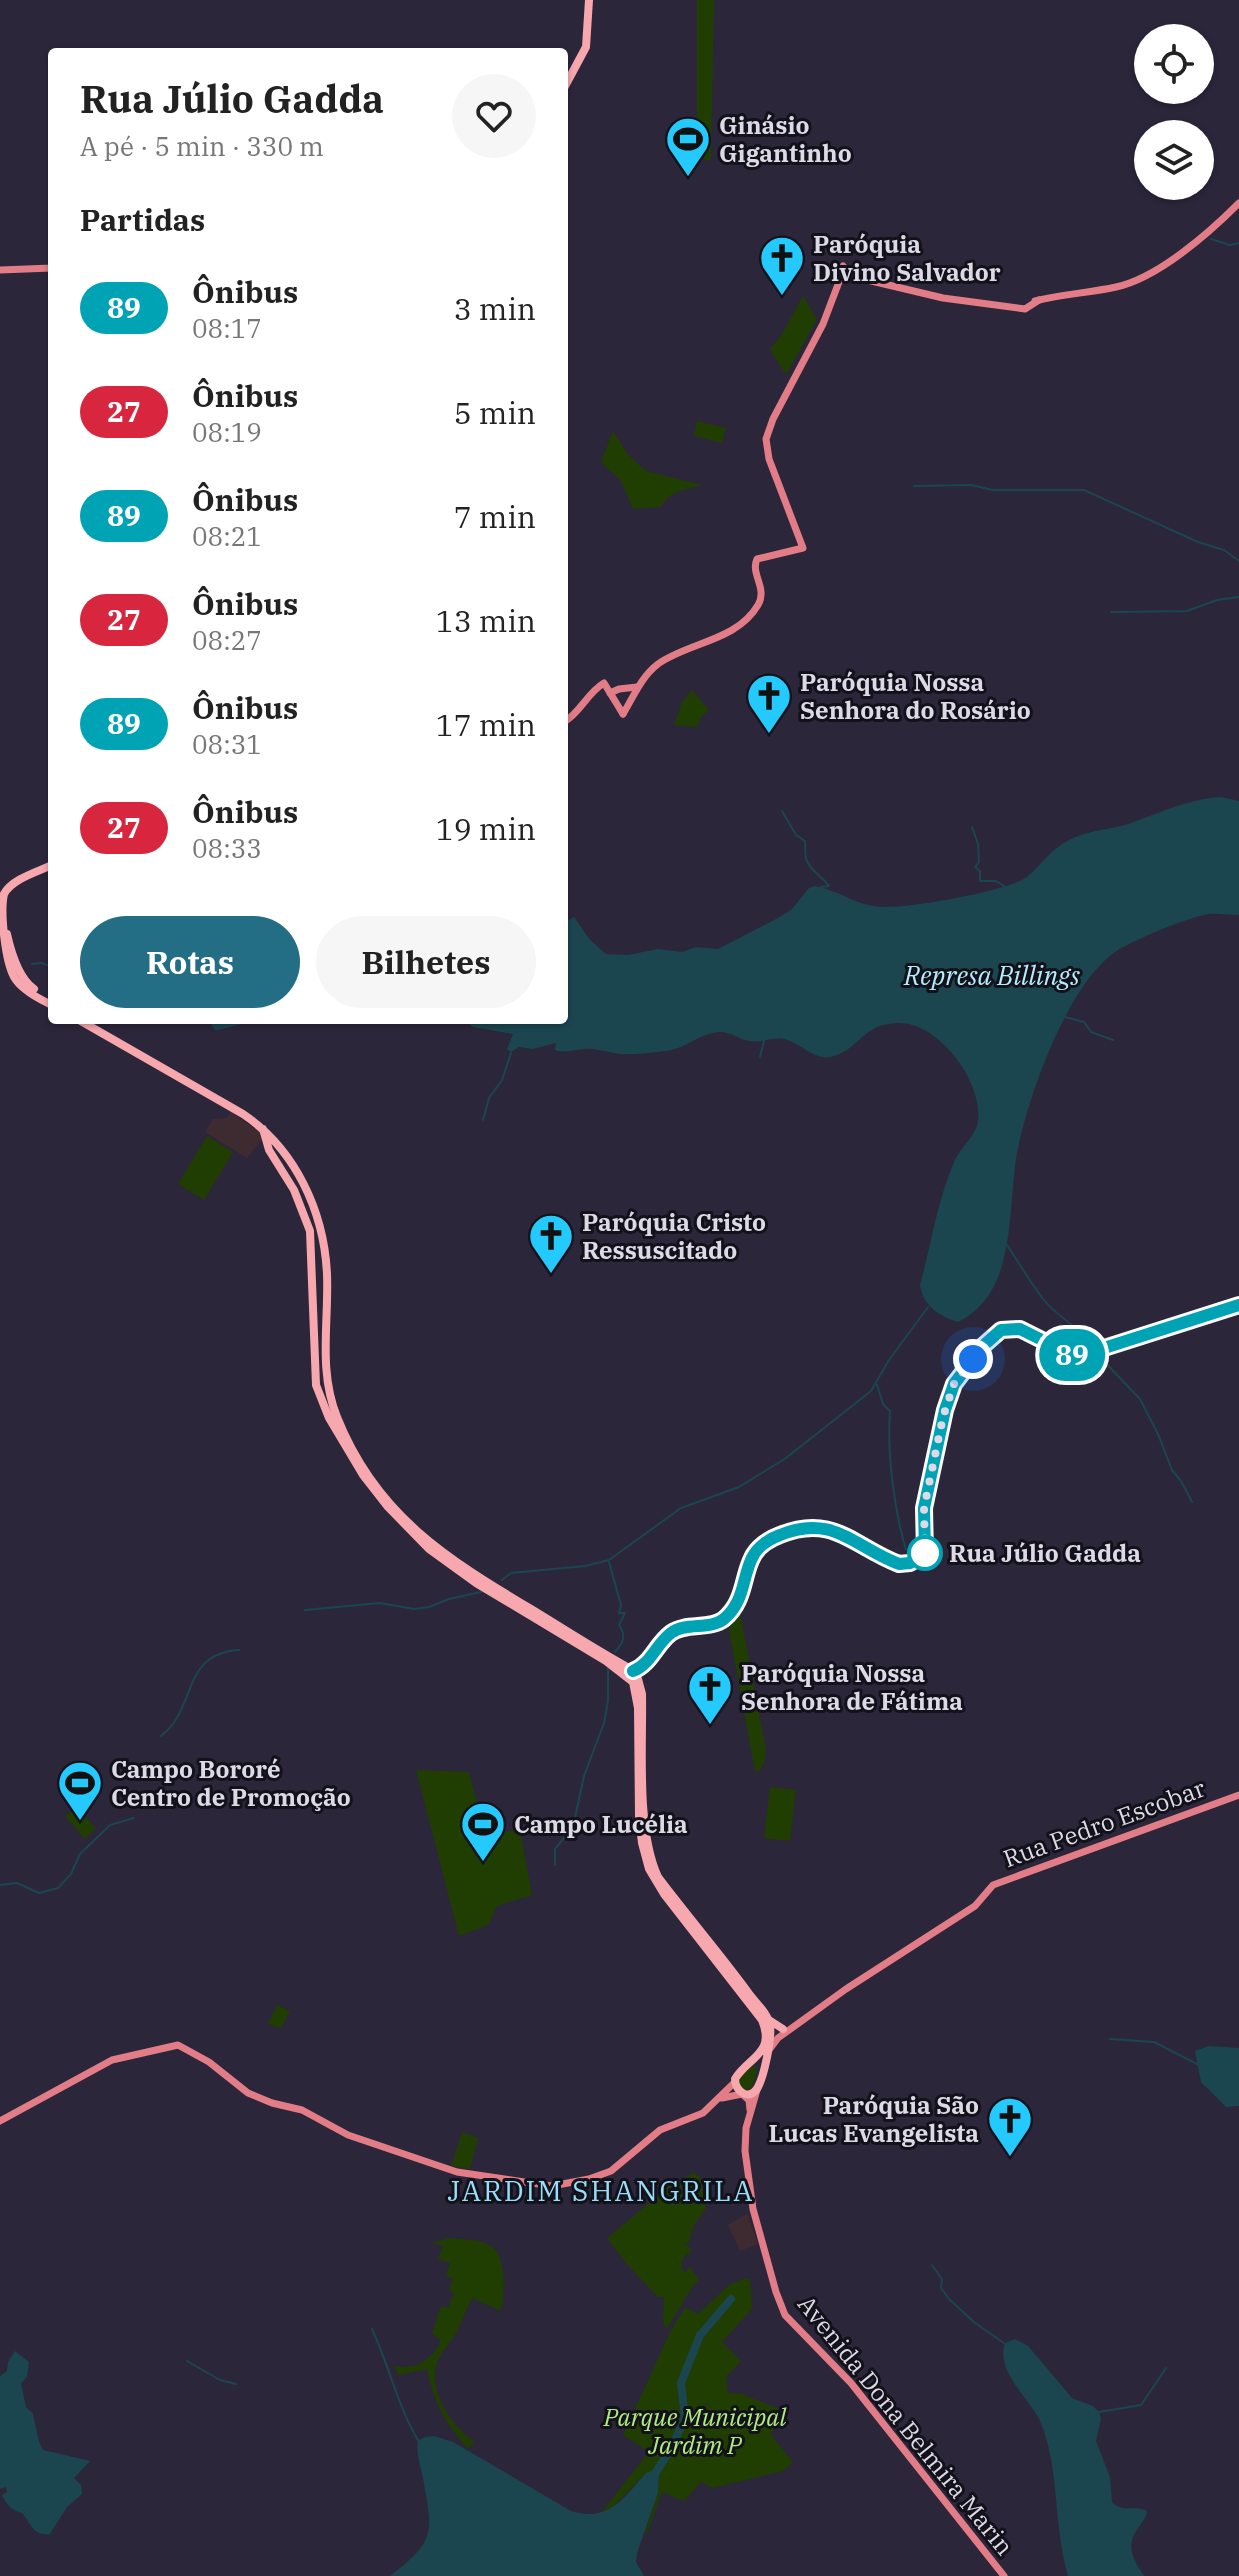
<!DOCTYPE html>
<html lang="pt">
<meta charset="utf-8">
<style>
body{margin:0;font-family:"IBM Plex Serif",serif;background:#f6f6f6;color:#222;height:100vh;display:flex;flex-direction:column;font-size:30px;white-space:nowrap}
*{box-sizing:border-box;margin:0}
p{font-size:26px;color:#767676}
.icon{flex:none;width:44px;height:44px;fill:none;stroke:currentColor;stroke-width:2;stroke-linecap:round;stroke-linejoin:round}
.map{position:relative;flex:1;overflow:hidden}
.details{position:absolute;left:48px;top:48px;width:520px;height:976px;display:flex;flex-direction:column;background:#fff;border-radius:8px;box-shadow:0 2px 6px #0004}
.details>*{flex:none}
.badge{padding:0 16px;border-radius:26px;font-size:28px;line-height:52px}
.controls{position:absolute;left:1134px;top:24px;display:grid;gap:16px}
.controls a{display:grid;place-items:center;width:80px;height:80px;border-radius:50%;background:#fff;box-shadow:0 2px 6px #0004;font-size:40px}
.you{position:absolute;width:40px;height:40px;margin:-20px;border:6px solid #fff;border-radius:50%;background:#1a73e8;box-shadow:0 0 0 12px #1a73e833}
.map>.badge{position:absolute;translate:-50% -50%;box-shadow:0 0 0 4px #fff}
h2{padding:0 32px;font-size:30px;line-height:72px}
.round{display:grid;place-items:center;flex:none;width:84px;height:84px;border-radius:42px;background:#f6f6f6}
.headline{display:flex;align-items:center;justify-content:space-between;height:136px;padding:0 32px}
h1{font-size:38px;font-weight:800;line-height:60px}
.primary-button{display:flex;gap:16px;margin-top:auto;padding:16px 32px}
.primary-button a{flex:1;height:92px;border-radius:48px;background:#236d85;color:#fff;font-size:32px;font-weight:800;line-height:92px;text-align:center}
.primary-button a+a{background:#f6f6f6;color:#222}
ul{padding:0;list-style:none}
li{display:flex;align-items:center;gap:24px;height:104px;padding:0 32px}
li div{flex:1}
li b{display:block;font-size:30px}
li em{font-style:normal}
li .badge{min-width:88px;font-weight:700;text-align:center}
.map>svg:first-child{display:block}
.education{fill:#3e2b32}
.green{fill:#203e01}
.water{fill:#1b4650}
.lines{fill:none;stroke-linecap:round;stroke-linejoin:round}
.stream{stroke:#1b4650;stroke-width:2}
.river{stroke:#1b4650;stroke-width:8}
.secondary{stroke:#e27d88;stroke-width:7}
.primary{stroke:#f7a8af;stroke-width:8}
.line-casing{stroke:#fff;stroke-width:18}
.line{stroke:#00a3b4;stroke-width:12}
.walk{stroke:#dddae7;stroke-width:8;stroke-dasharray:0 14.4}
.stop-dot{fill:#fff;stroke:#00a3b4;stroke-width:4}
.labels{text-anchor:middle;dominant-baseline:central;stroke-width:6;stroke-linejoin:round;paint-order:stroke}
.poi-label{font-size:24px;font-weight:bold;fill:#dddae7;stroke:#13111a;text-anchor:start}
.stop-label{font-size:24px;font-weight:bold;fill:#dddae7;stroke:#13111a;text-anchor:start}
.street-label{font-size:24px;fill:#dddae7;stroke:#13111a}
.park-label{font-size:24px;font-style:italic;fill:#aeed80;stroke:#13111a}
.water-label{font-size:26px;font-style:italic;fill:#b4edfc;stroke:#13111a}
.quarter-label{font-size:28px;letter-spacing:2px;fill:#98ddfa;stroke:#13111a}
</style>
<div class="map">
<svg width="1239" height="2576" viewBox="0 0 1239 2576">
<rect width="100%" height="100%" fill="#2b263a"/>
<g class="education">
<path d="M 231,1112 L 265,1136 L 247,1158 L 205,1132 L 213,1119 L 226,1118 Z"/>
<path d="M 747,2214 L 758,2244 L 740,2251 L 728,2225 Z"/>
</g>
<g class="green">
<path d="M 697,0 L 714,0 L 711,159 L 708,161 L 697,156 Z"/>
<path d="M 803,296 L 817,319 L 786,375 L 770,349 L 782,334 Z"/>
<path d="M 697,421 L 726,428 L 722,443 L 694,436 Z"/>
<path d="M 613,431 L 629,456 L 646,471 L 702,485 C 685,490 670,490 661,507 L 633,509 L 621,481 L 601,462 Z"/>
<path d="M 692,690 L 709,710 L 701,717 L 697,727 L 674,725 L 682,702 Z"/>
<path d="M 207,1136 L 233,1152 L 204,1200 L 178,1184 Z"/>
<path d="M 740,1612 L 766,1750 L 764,1762 L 760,1771 L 755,1771 L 754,1767 L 729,1630 L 735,1617 Z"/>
<path d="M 416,1770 L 469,1772 L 484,1831 L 520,1831 L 532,1895 L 497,1906 L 488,1925 L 459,1936 Z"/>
<path d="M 770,1787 L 796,1790 L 790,1841 L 764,1838 Z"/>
<path d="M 76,1807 L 96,1828 L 85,1839 L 65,1816 Z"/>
<path d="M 277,2005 L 290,2011 L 281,2028 L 268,2024 Z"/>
<path d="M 752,2066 L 756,2066 C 759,2074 753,2088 746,2092 L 741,2092 L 738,2075 Z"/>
<path d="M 462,2132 L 478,2138 L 470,2169 L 451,2166 Z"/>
<path d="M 694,2173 L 700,2177 L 706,2208 L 693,2227 L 688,2245 L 683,2243 L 692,2250 L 683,2258 L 681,2267 L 686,2273 L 689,2266 L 699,2280 L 692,2287 L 666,2330 L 663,2321 L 664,2297 L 658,2297 L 626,2263 L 607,2238 L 672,2184 Z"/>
<path d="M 448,2238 C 460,2239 476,2239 487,2244 C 508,2252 505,2293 501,2311 L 472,2298 C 466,2310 462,2322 456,2333 C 449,2346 436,2356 435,2372 C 433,2398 454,2428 474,2441 L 469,2449 C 446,2426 433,2401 427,2369 L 398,2375 L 394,2366 C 416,2370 431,2361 441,2341 L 432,2333 L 441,2306 L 448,2308 L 454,2293 L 449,2290 L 453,2279 L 446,2276 L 450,2263 L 438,2259 L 443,2246 L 432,2243 Z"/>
<path d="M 745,2278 L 750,2279 L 752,2309 L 722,2342 L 741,2361 L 726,2377 L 728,2393 L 742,2394 L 780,2409 L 771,2435 L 793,2462 L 783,2471 L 712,2488 L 701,2482 L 684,2501 L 662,2492 L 647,2534 L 645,2533 L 658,2493 L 659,2474 L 646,2473 L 610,2510 L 600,2514 L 649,2452 L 623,2435 L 671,2330 L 685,2307 L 698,2314 L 729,2285 Z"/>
</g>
<g class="water">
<path d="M 1221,797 L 1239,801 L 1239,915 C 1229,915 1218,913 1209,914 C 1189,917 1136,939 1118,950 C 1068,982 1028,1096 1017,1153 C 1007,1209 1018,1293 958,1322 C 939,1316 923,1306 920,1285 C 931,1245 937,1202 954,1162 C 960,1148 976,1136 978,1121 C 983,1081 938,1021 897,1023 C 863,1024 859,1049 834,1056 C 814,1062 802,1043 784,1039 C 772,1037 761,1043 749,1041 C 738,1039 732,1032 720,1032 C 702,1033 691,1044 675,1049 C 666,1052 630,1055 621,1054 C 609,1053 597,1048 585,1049 C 574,1049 566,1054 555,1050 L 556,1043 L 533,1049 L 519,1047 L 511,1052 L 507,1049 L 513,1034 L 473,1027 L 466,1020 L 564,1020 L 564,922 L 574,917 L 590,940 L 606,954 L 628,955 L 658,949 L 682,952 L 696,947 L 718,949 L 778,918 L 792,909 L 809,888 L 815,886 C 840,891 859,907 885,907 C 909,908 1012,891 1028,876 C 1043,863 1050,850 1069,840 C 1088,830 1108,830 1128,824 C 1159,813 1188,799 1221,797 Z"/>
<path d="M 1209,2046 L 1239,2048 L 1239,2106 L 1226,2107 L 1201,2082 L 1195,2051 Z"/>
<path d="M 1015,2339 L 1028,2346 L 1072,2398 L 1093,2406 L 1099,2412 L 1101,2419 L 1096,2441 L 1110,2477 L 1112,2502 C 1123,2514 1134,2504 1147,2511 C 1146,2519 1142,2522 1138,2528 C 1125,2546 1133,2559 1144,2576 L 1068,2576 C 1053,2526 1060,2464 1039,2419 C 1028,2397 995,2370 1005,2343 Z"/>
<path d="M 15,2351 L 29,2362 L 27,2377 L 21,2383 L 26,2407 L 33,2414 L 39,2442 L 43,2450 L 90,2461 L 74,2478 L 81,2485 L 82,2494 L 67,2507 L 50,2534 C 33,2536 32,2525 22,2513 C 12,2511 6,2504 2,2495 L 7,2492 L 6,2487 L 0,2489 L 0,2376 L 7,2371 L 8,2362 Z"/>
<path d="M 434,2436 L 453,2442 L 571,2511 C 609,2522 622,2500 646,2473 L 651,2471 L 659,2474 L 658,2493 L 637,2553 L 636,2562 L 644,2576 L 390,2576 C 436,2540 433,2534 423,2478 C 420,2465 416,2454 418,2441 L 425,2437 Z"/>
</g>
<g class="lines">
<g class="stream">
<path d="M 1211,239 L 1230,245 L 1239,243"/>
<path d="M 914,486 L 971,485 L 993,490 L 1084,490 L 1198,542 L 1224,550 L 1239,561"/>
<path d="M 1111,612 L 1187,611 L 1217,600 L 1239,597"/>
<path d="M 782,811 L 796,835 L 805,841 C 806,847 804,855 807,861 C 812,872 823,877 829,886 L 821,887"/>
<path d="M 972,827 L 978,844 L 979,862 L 975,867 L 980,871 L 980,881 L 996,881 L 1004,886"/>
<path d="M 32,964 L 42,963 L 52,967"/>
<path d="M 1065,1017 L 1084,1022 L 1091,1032 L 1113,1040"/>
<path d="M 760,1057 L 764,1041"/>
<path d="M 483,1120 L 489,1098 L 502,1080 L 511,1053"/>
<path d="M 1007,1245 C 1019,1263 1030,1282 1043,1299 C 1058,1318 1081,1327 1093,1349"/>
<path d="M 1097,1354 L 1140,1399 L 1158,1434 L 1172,1470 L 1181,1481 L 1192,1502"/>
<path d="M 877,1385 L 883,1404 L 890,1411 C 887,1454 894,1509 906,1550"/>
<path d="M 609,1562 L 621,1605 L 619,1613 L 625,1613 L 619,1625 C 627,1636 623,1643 615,1652"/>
<path d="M 502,1580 L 511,1573 L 585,1566 L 609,1560 L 681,1508 L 739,1487 L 786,1458 L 871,1391 L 889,1360 L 928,1307"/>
<path d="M 305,1610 L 380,1603 L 414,1609 L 429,1607 L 449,1599 L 481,1592"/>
<path d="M 161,1736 C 198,1708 180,1654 239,1650"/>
<path d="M 555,1865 L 555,1849 L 573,1827 L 584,1776 L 604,1723 L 608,1701 L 608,1667"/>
<path d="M 0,1885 L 17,1883 L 39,1893 L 58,1888 L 71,1874 L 80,1854 L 110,1825 L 134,1818"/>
<path d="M 1110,2039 L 1154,2042 L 1199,2065"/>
<path d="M 932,2265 L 942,2279 L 941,2288 L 949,2299 L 975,2323 L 1004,2343"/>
<path d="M 372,2329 C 389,2366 398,2407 419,2442"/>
<path d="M 187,2361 L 220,2380 L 236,2384"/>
<path d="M 1099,2412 L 1141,2405 L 1166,2368"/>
</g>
<g class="river">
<path d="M 213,1020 L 217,1026 L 241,1020 L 258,1020"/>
<path d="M 702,2333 L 731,2299"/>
<path d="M 656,2472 L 672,2447 L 685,2417 L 681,2383 L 700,2335"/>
</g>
<g class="secondary">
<path d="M 843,266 L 852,276"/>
<path d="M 0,270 L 52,268"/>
<path d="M 1035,301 C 1062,294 1089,293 1116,287 C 1158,278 1209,233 1239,203"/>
<path d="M 610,693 L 619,689 L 637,687"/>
<path d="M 623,714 C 634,696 641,677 658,664 C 689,642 737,641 758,605 C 768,588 750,574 757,559 L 803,548 L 769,459 L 766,439 L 773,419 L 823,324 L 842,274 L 943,298 L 1025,309 L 1039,300"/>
<path d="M 564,722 C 581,712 587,693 604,683 L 623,714"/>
<path d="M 636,1676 L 672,1632 L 724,1619 L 739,1599 L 755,1553 L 775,1537 L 804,1526 L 825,1528 L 845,1534 L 895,1563 L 906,1565 L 920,1558 L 925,1550 L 924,1508 L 945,1410 L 954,1384 L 984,1345 L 998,1331 L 1012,1328 L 1025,1331 L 1062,1350 L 1079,1356 L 1239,1305"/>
<path d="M 769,2050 L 778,2038 L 846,1989 L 975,1906 L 993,1885 L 1239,1795"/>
<path d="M 757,2090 L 746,2128 L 745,2151 L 753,2209 L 776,2292 L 785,2315 L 851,2383 L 1004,2576"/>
<path d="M 722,2098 L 742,2094 L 749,2100 L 750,2110"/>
<path d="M 0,2121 L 112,2060 L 178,2045 L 209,2062 L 248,2093 L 272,2103 L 302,2110 L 348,2135 L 457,2172 L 552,2186 L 589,2179 L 611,2171 L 660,2130 L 703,2113 L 734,2083"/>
</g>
<g class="primary">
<path d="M 564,88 L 586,47 L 589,0"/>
<path d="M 52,865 C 37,872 12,879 4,894 C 0,911 5,965 16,980 C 24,991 39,999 52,1005"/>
<path d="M 7,934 C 11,952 19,978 34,989"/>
<path d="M 79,1020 L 243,1114 C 295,1149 324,1211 327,1274 C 329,1322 318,1370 337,1417 C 376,1515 446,1558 531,1609 C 564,1629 596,1650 629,1668 L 638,1679 L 642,1694 C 643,1748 636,1829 658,1877 C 688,1917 721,1955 750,1995 C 757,2004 769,2015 770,2026 C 772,2039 764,2076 758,2087 C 750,2102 735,2092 735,2079 C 748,2057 776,2054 762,2020 L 664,1894 L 649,1869 L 642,1843 L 639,1816 L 638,1708 L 633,1682 L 606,1661 L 476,1583 L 429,1549 L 388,1507 L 363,1475 L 329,1418 L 316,1385 L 310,1231 L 294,1190 L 269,1150 L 263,1129"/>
<path d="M 769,2020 L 783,2029"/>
</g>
</g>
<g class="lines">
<g class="line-casing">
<path id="line" d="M 633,1671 C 651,1664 656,1644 671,1633 C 686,1622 710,1630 724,1619 C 745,1601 742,1578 752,1558 C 757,1547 769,1539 780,1535 C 833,1513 854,1547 899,1564 L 910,1563 L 925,1553 L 924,1508 L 945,1410 L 954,1384 L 984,1345 L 1001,1330 L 1020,1329 L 1062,1350 L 1079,1356 L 1239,1305"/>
</g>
<use href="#line" class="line"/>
<path class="walk" d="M 925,1553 L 924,1508 L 943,1417 L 954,1384 L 973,1359"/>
</g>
<defs>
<g id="stadium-pin" transform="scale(2.3)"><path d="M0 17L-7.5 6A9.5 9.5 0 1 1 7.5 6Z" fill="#24c9fe" stroke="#13111a"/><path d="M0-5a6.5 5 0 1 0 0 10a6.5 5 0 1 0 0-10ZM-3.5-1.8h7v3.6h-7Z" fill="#111"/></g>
<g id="church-pin" transform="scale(2.3)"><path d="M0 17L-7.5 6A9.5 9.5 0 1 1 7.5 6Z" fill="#24c9fe" stroke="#13111a"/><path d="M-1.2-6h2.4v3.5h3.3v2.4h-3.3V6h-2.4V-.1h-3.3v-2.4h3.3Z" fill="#111"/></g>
</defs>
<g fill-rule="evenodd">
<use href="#stadium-pin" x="688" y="139"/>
<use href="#church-pin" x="782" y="258"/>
<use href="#church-pin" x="769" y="696"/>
<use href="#church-pin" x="551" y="1236"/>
<use href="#church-pin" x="710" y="1687"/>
<use href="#stadium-pin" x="80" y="1783"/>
<use href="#stadium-pin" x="483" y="1824"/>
<use href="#church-pin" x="1010" y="2119"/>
</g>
<circle class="stop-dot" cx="925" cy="1553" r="16"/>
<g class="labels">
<g class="poi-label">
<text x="719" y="125">Ginásio<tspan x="719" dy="28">Gigantinho</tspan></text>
<text x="813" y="244">Paróquia<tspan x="813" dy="28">Divino Salvador</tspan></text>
<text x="800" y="682">Paróquia Nossa<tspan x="800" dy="28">Senhora do Rosário</tspan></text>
<text x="582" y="1222">Paróquia Cristo<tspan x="582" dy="28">Ressuscitado</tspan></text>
<text x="741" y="1673">Paróquia Nossa<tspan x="741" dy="28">Senhora de Fátima</tspan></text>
<text x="111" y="1769">Campo Bororé<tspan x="111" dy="28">Centro de Promoção</tspan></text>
<text x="514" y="1824">Campo Lucélia</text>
<text x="979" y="2105" text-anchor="end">Paróquia São<tspan x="979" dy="28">Lucas Evangelista</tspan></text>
</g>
<g class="stop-label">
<text x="949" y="1553">Rua Júlio Gadda</text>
</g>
<g class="street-label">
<text transform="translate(1104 1823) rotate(-20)">Rua Pedro Escobar</text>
<text transform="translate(906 2425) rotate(51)">Avenida Dona Belmira Marin</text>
</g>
<g class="park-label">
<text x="695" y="2417">Parque Municipal<tspan x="695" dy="28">Jardim P</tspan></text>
</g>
<g class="water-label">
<text x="992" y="975">Represa Billings</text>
</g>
<g class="quarter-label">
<text x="601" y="2190">JARDIM SHANGRILA</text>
</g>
</g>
</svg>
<div class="controls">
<a><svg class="icon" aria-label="locate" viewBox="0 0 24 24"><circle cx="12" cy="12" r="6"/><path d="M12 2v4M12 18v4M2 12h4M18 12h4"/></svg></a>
<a><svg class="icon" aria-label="layers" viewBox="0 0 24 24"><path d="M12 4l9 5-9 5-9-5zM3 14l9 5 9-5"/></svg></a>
</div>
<div class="you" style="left:973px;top:1359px"></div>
<b class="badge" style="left:1072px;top:1355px;background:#00a3b4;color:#fff">89</b>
<section class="details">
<div class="headline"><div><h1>Rua Júlio Gadda</h1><p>A pé · 5 min · 330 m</p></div><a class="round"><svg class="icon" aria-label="heart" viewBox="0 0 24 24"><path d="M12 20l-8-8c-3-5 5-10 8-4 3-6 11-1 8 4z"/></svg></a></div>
<h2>Partidas</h2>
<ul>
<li><span class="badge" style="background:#00a3b4;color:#fff">89</span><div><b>Ônibus</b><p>08:17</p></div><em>3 min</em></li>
<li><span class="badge" style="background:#d7263d;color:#fff">27</span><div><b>Ônibus</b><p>08:19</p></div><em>5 min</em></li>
<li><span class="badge" style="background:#00a3b4;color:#fff">89</span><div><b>Ônibus</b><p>08:21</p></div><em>7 min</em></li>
<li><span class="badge" style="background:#d7263d;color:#fff">27</span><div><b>Ônibus</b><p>08:27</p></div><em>13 min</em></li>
<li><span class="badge" style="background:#00a3b4;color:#fff">89</span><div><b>Ônibus</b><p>08:31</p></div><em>17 min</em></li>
<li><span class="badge" style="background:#d7263d;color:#fff">27</span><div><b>Ônibus</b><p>08:33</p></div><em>19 min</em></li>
</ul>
<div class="primary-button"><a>Rotas</a><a>Bilhetes</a></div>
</section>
</div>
